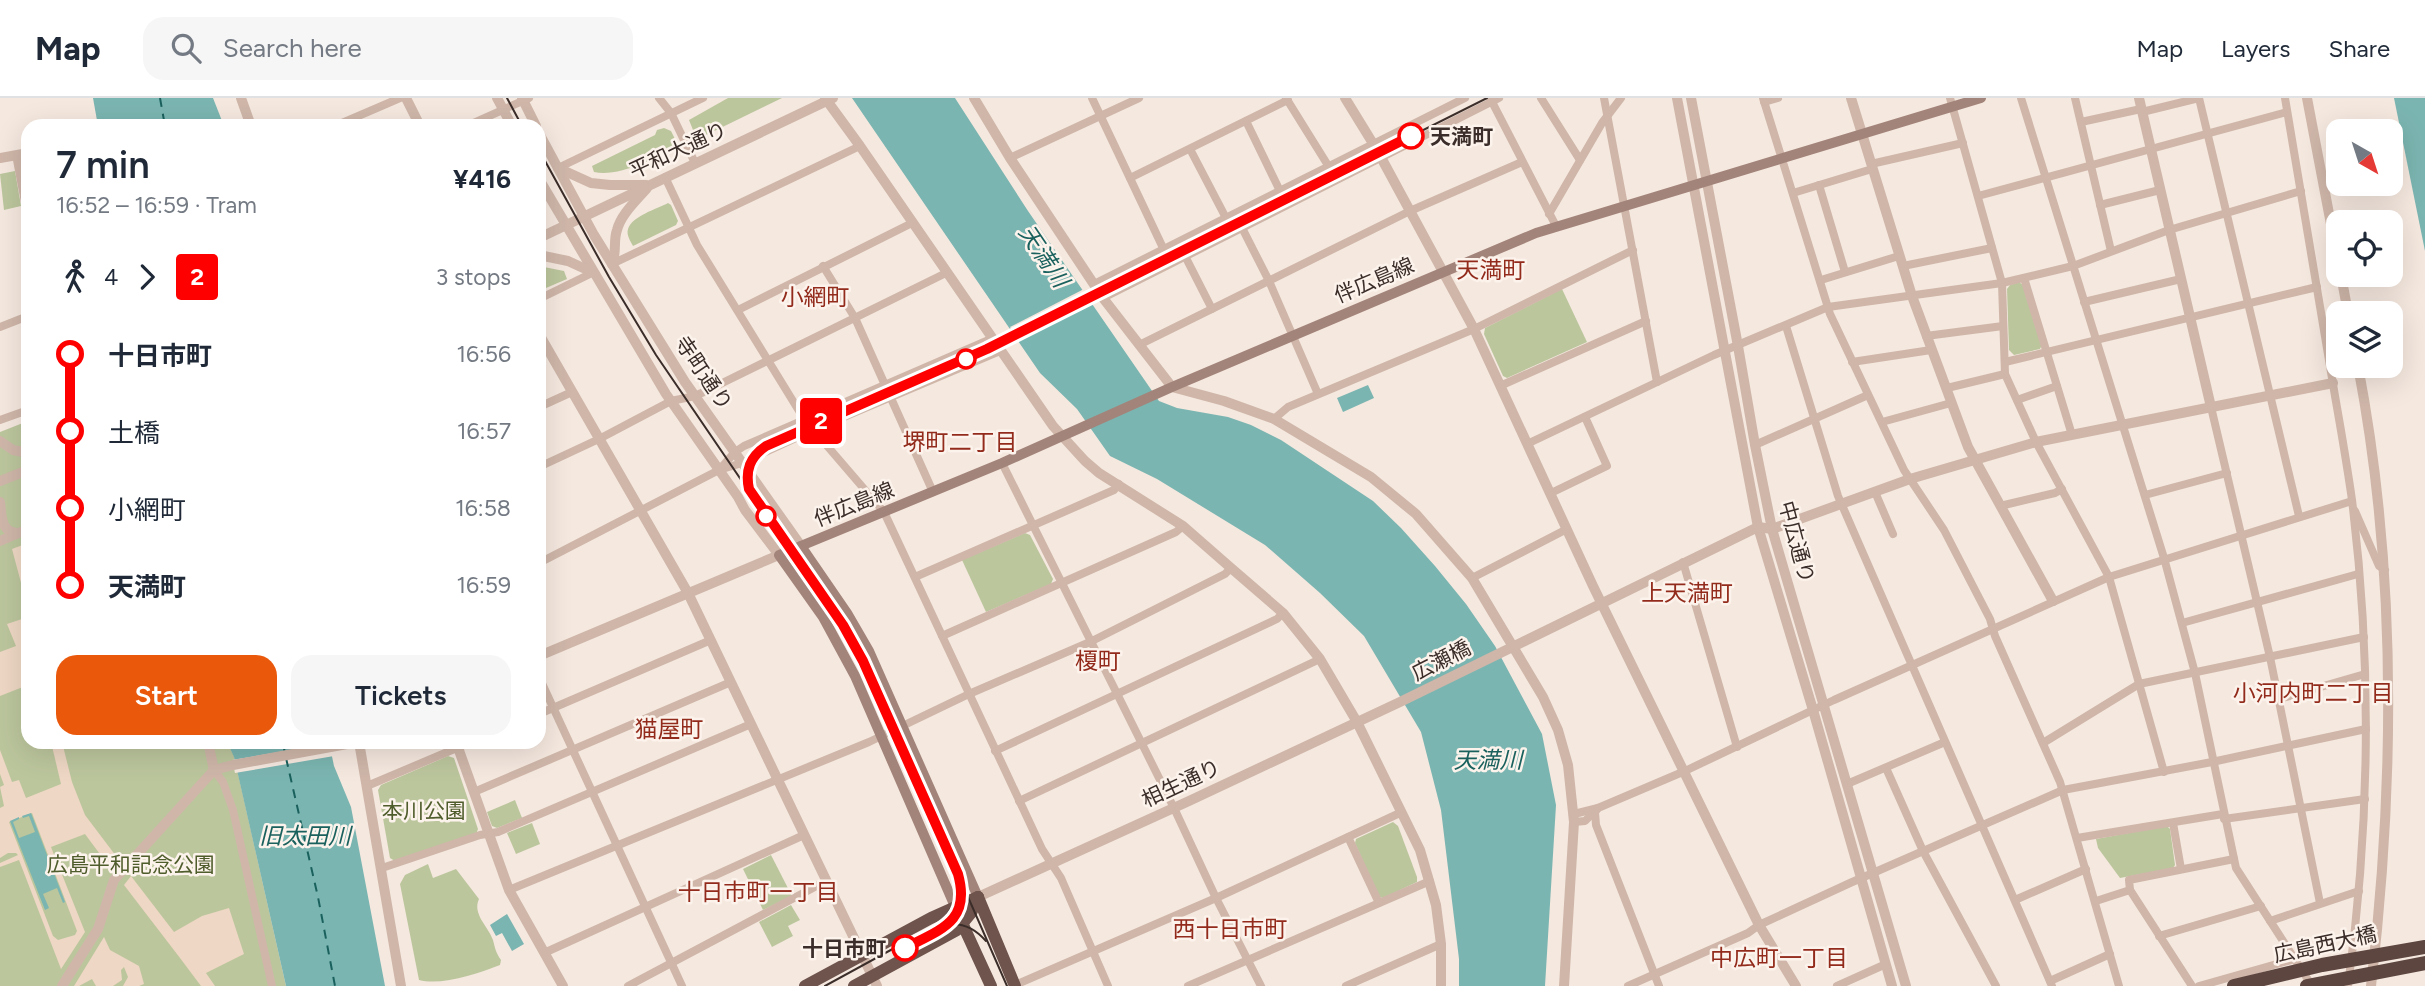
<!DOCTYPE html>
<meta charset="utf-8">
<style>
body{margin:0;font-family:Figtree,"Noto Sans JP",sans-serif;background:#f6f6f7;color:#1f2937;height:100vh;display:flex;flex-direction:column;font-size:26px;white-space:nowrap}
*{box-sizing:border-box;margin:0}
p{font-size:23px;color:#747a83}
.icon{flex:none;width:38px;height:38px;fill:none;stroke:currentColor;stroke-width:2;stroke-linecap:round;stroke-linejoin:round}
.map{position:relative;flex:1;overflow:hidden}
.side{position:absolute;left:21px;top:21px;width:525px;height:630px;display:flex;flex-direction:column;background:#fff;border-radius:21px;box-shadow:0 7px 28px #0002}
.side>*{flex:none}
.badge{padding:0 14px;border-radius:5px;font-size:24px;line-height:46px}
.needle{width:46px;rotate:141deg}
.controls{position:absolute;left:2326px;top:21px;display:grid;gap:14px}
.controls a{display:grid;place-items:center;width:77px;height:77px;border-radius:14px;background:#fff;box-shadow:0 7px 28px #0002;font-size:35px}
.map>.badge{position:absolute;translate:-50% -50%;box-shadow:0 0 0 4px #fff}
.legs{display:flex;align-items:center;gap:10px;height:77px;padding:0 35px;font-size:23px}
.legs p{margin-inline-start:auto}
.summary{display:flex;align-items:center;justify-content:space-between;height:119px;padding:0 35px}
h1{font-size:38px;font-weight:600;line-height:52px}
.action{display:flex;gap:14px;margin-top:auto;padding:14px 35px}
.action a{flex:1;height:80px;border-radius:21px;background:#ea580c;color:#fff;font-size:28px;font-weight:600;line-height:80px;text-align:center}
.action a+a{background:#f6f6f7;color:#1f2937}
ul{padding:0 35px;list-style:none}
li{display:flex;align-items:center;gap:24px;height:77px;font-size:26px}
li i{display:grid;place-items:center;width:10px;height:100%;margin:0 9px;background:currentColor}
li i::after{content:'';width:18px;height:18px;margin:-9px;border:5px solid;border-radius:50%;background:#fff}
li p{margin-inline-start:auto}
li:first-child i{background:linear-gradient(#0000 50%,currentColor 0)}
li:last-child i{background:linear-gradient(currentColor 50%,#0000 0)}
header{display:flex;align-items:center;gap:42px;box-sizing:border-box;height:98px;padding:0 35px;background:#fff;border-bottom:2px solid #e0e1e3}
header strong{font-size:33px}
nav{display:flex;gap:38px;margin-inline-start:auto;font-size:24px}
.search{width:490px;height:63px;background:#f6f6f7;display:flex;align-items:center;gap:18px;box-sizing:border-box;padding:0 24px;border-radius:21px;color:#747a83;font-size:26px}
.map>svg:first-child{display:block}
.green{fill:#bcc69d}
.plaza{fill:#eed7c4;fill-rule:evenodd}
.water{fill:#7bb5b1}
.pier{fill:#f5e8df}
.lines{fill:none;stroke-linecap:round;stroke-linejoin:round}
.ferry{stroke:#1a615e;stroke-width:2;stroke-dasharray:9 7;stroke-linecap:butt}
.minor{stroke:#cfb6a9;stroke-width:8}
.tertiary{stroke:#cfb6a9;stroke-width:10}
.secondary{stroke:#a3847a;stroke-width:10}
.trunk{stroke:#6e544c;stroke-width:12}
.tram{stroke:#3b2d29;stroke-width:2}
.motorway-bridge{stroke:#5d4640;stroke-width:14}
.line-1-casing{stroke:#fff;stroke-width:16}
.line-1{stroke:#f00;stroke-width:10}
.stop-1-dot{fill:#fff;stroke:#f00;stroke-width:3.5}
.labels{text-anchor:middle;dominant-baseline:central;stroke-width:5;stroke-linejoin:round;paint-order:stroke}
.stop-label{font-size:21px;font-weight:bold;fill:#3b2d29;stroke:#fcf3ec;text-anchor:start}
.street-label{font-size:21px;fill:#3b2d29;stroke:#fcf3ec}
.park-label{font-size:21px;fill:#4f5c2b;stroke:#fcf3ec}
.water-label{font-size:23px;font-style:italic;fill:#1a615e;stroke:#fcf3ec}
.neighbourhood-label{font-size:23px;fill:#922b1b;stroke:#fcf3ec}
</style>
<header>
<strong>Map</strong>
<div class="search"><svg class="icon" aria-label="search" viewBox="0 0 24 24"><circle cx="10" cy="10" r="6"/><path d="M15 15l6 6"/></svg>Search here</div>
<nav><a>Map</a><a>Layers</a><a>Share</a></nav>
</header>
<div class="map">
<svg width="2425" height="888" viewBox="0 0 2425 888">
<rect width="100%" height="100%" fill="#f5e8df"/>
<g class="green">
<path d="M 728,0 L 782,0 L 700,40 L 695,37 L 689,22 Z"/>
<path d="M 664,30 L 671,33 L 679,49 C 657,59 618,80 594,74 L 592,68 L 655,37 L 657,32 Z"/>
<path d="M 15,73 L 21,108 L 4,112 L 0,76 Z"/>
<path d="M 668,105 L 671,107 L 678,123 L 676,127 L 633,148 C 631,144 626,137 628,131 C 632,118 657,111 668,105 Z"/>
<path d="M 539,168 L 564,173 L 567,181 L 539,193 Z"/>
<path d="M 2019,184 L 2023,187 L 2042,247 L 2040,251 L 2014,257 L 2009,252 L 2007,191 L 2010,187 Z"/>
<path d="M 1562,191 L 1587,244 L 1507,280 L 1503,278 L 1484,236 L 1485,230 Z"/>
<path d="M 28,323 L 28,644 L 227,644 L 234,658 L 286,888 L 0,888 L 0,334 Z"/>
<path d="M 1025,435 L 1030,437 L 1053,481 L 1051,486 L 986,514 L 962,462 Z"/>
<path d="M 448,658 L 454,660 L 478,731 L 476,736 L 395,763 L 390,760 L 378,692 L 381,687 Z"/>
<path d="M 515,702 L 522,720 L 497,730 L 492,728 L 487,714 Z"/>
<path d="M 1393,724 L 1398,728 L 1417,779 L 1417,784 L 1383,800 L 1379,799 L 1355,745 L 1356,741 Z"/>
<path d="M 532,725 L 540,746 L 516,756 L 507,735 Z"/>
<path d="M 2167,728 L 2170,731 L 2175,767 L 2173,770 L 2120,780 L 2098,750 L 2096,741 Z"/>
<path d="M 771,757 L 792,798 L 763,812 L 743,771 Z"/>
<path d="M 428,766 L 433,780 L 456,771 L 479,801 C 472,816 488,828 493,842 C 495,850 496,855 501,862 L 500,867 C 477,876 441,888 419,882 L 400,786 L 405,777 Z"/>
<path d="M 791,807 L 800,822 L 788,828 L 793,838 L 772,849 L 759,824 Z"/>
</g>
<g class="plaza">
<path d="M 28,445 L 28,511 L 12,451 Z"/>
<path d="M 28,519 L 28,587 L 0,598 L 0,554 L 16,548 L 7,526 Z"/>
<path d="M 51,644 L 62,644 L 72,684 L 85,717 L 119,762 L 111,771 L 85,736 L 51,749 L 85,834 L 61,871 L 19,762 L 0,769 L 0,765 L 18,757 L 16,755 L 8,755 L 0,760 L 0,710 L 4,708 L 0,689 L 4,687 L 0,676 L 0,652 L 12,684 L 19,682 L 26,700 L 61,686 ZM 32,715 L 77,833 L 75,837 L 58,842 L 53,838 L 9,724 Z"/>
<path d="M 131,778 L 174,834 L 202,818 L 229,810 L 244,856 L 206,875 L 215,888 L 201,888 L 180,860 L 124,787 Z"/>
<path d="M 104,839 L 110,852 L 139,868 L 144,886 L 139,888 L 123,888 L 128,879 L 124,869 L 121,872 L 122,882 L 113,888 L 96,888 L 92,881 L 79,888 L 74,888 Z"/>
</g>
<g class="water">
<path d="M 93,0 L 213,0 L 224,28 L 98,28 Z"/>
<path d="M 852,0 L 955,0 L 1028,113 L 1159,303 L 1177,310 L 1228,319 L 1251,327 L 1281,342 L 1373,403 L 1401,430 L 1435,468 L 1466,506 L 1495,548 L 1542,636 L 1556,707 L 1545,888 L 1459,888 L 1459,861 L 1441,712 L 1421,634 L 1364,538 L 1320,495 L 1265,447 L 1157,381 L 1110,358 L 1077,311 L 1040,275 Z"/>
<path d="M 2394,0 L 2425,0 L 2425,153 Z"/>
<path d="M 1368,287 L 1374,300 L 1343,314 L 1337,300 Z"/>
<path d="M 227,644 L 329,644 L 334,668 L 351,709 L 385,888 L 286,888 L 234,659 Z"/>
<path d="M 31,715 L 65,804 L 63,805 L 57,790 L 43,796 L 49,810 L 45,812 L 10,723 L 19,719 L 19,721 L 13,724 L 19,740 L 35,734 L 29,718 L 23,720 L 22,718 Z"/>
<path d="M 507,816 L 524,846 L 512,853 L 502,835 L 496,838 L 490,827 Z"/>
</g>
<g class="pier">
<path d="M 1084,191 L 1092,204 L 1019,242 L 1010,229 Z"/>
<path d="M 331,645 L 334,658 L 235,675 L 232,662 Z"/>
</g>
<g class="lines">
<g class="ferry">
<path d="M 160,0 L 165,28"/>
<path d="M 282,644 L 285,654"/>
<path d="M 286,660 L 318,799 L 335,888"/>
</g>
<g class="minor">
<path d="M 659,0 L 671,15 L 695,65"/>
<path d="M 1092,0 L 1164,152"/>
<path d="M 1286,0 L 1329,69"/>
<path d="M 1490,0 L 1556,128"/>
<path d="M 1541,0 L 1580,62"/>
<path d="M 1604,0 L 1657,284"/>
<path d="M 1763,0 L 1830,216 L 1904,372 L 1944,432 L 1990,521 L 1995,538 L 2060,684 L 2119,888"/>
<path d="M 1950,0 L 2002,185 L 2005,276 L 2036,344 L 2109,479 L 2164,674"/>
<path d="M 2021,0 L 2164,460 L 2195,575 L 2236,770 L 2312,888"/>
<path d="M 2075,0 L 2111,153"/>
<path d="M 2285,0 C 2301,99 2319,198 2335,298 C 2341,332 2347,367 2352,402 C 2372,564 2370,727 2348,888"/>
<path d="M 1764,4 L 1778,0"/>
<path d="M 2142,14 L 2199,0 L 2299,418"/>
<path d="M 1246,23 L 1280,93"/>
<path d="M 2081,24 L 2141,11"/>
<path d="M 335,28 L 400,0"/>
<path d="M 467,28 L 529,0"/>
<path d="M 1190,51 L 1226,120"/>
<path d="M 16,57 L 28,120"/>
<path d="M 1010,60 L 1139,0"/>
<path d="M 1871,66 L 1963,45"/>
<path d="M 558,70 L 703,0"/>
<path d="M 665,79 L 697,147 L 804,321 L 884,414 L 1042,751 L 1061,780 L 1108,888"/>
<path d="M 1130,80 L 1288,2"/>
<path d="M 1819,87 L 1845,174"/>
<path d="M 1793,95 L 1872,71"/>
<path d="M 1978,98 L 2287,14"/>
<path d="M 2100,107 L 2160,92"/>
<path d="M 1235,116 L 1269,183 L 1318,296"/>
<path d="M 1549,116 L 1602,25 L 1621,0"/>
<path d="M 1185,158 L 1212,211"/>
<path d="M 612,166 L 860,48"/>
<path d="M 823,168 L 855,220 L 933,394"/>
<path d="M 1903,168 L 1992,150"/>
<path d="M 2024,180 L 2072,337"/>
<path d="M 1821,182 L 1899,158"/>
<path d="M 1094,186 L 1465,0"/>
<path d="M 1103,200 L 1499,0"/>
<path d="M 539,201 L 592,175"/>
<path d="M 2084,204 L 2181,181"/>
<path d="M 738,212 L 912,125"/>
<path d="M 1786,228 L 1838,398 L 2052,888"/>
<path d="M 0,229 L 28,218"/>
<path d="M 1926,238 L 2003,228"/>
<path d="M 1139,247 L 1410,113 L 1522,64"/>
<path d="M 1852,264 L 1931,252"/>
<path d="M 2005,264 L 2317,189"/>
<path d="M 1500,288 L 1646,223"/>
<path d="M 1947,290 L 2005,276"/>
<path d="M 2017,302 L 2057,288"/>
<path d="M 539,309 L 572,294"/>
<path d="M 2211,309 L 2270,559 L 2320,805"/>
<path d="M 1274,321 L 1288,309 L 1474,231 L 1633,152"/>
<path d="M 0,322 L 28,312"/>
<path d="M 1882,324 L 1951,305"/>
<path d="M 1527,346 L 1714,257 L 1828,209 L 2002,185 L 2073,168 L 2169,132 L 2301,93"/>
<path d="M 1755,347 L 1868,297"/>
<path d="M 1002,365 L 1174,710 L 1216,800 L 1261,888"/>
<path d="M 539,369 L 599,341 L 671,303 L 695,298 L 708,292 L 946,175"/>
<path d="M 721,370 L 735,354 L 744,348 L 991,241"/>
<path d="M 1875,394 L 1893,436"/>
<path d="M 1551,395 L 1607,368 L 1585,319"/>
<path d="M 2145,397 L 2227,375"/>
<path d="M 2000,408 L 2055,395 L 2062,391"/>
<path d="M 2355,413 L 2379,468 L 2385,472"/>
<path d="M 1683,464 L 1737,649"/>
<path d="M 539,465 L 719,372 L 742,365 L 813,332 L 1000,253"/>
<path d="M 915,479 L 1114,392 L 1119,386"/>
<path d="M 1472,480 L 1567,431"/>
<path d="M 2182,525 L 2358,476"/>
<path d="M 942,538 L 1176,434 L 1183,428"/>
<path d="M 539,579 L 682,888"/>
<path d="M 2279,601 L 2365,576"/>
<path d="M 539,616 L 711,542"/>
<path d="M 2043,645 L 2139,586 L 2364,539"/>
<path d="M 995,653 L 1277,521 L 1283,515"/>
<path d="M 1886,670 L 1923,753 L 1996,888"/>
<path d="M 214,672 L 223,684 L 233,712 L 272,888"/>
<path d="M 1847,686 L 1945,644"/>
<path d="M 367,688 L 471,644"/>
<path d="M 474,694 L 731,584"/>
<path d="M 1019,703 L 1320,561"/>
<path d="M 1598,710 L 1595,714 L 1596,727 L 1659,888"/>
<path d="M 1574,716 L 1598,710 L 1685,673 L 1834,602 L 2109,479 L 2352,403"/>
<path d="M 2224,721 L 2365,701"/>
<path d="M 1574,724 L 1585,723 L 1596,712"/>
<path d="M 2173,725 L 2181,771"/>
<path d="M 1348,739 L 1379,805"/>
<path d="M 2077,740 L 2223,716"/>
<path d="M 382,770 L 480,737 L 498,734 L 751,626"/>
<path d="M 509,792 L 869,644 L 969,596 L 1090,544 L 1225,476 L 1231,470"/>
<path d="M 2015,802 L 2086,771"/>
<path d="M 2096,803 L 2130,792"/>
<path d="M 2270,823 L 2359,793"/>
<path d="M 2159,838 L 2261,808"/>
<path d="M 544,855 L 804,737"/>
<path d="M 2050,883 L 2110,856"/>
<path d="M 1015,887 L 1216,800 L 1402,714"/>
<path d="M 628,888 L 826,783"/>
<path d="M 1188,888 L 1430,783"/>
<path d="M 1346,888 L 1441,846"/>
<path d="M 1628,888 L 1748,835 L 1759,827 L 1850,785 L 2063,692 L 2212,664 L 2366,631"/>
<path d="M 1837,888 L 1886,866"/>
<path d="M 2192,888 L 2130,792 L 2129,782 L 2234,761"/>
<path d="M 2199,888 L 2295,861"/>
</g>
<g class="tertiary">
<path d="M 241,0 L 251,28"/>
<path d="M 406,0 L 420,28"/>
<path d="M 497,0 L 512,28"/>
<path d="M 522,0 L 536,28"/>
<path d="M 825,0 L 860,48 L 1053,328 L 1085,363 L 1099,375 L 1183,428 L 1231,470 L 1283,515 L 1320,561 L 1357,624 L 1420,752 L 1436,807 L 1441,846 L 1441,888"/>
<path d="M 974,0 L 1010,60 L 1103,200 L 1172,289 L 1224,303 L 1274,321 L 1371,379 L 1416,416 L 1472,480 L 1543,599 L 1558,632 L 1568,667 L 1574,724 L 1564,888"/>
<path d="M 1345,0 L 1377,52 L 1474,231 L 1593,488 L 1759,827 L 1796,888"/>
<path d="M 1677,0 L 1758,429 L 1813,612 L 1892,888"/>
<path d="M 1691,0 L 1738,248 L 1755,347 L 1772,431 L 1906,888"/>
<path d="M 1851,0 L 1912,198 L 1968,349 L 2053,503"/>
<path d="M 2139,0 L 2211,309"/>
<path d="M 2307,0 L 2338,163"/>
<path d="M 539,35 L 594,137 L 685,284 L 801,448"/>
<path d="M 0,60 L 28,55"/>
<path d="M 558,70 L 591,85 L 610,87 L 646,87"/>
<path d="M 539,81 L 666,296 L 738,399 L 745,412 L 779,457 L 539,558"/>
<path d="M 539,140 L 833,0"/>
<path d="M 539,157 L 568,163 L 592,174"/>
<path d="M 612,166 C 617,155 613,143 617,132 C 621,116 637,102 647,90"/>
<path d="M 2341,177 L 2348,215"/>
<path d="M 539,236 L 688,495 L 877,888"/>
<path d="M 2358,268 C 2397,472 2395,682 2371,888"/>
<path d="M 0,343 L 13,352 L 28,355"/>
<path d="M 0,383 L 28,372"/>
<path d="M 0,404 C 2,417 0,433 16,435"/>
<path d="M 0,443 L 28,431"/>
<path d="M 208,644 L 214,672"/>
<path d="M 359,644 L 401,888"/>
<path d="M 456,644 L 509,792 L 563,888"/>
<path d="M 978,799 L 1189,703 L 1400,604 L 1758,429 L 1772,431 L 1910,381 L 2036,344 L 2333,285"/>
<path d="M 62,888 L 98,831 L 114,782 L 214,672 L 233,667 L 347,646 L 350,644"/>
</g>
<g class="secondary">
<path d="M 801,448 L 847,515 L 869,553 L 978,799"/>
<path d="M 963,827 L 855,578 L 823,519 L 779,457 L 1002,365 L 1172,289 L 1536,135 L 1981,0"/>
</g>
<g class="trunk">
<path d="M 978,799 L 1015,888"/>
<path d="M 963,827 L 991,888"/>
<path d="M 805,888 L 931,820 L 978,799"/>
<path d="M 854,888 L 957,832 L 971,815 L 978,799"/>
</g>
<g class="tram">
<path d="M 507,0 L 522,28"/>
<path d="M 539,52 L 609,179 L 656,257 L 853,546 L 872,580 L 1007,888"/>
<path d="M 749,390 C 745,371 750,358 767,348 L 987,251 L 1487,0"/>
<path d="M 936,830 C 955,822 972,827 986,843"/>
<path d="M 825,888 L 942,824 L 955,804 L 955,780"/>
</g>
<g class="motorway-bridge">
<path d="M 2234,888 L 2322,867 L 2425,849"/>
<path d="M 2307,888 L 2425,865"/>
</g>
</g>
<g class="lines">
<g class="line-1-casing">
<path id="line-1" d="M 905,850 C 942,831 971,823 958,776 L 863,563 L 843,527 L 749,391 C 745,372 750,359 766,348 L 987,251 L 1411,38"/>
</g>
<use href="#line-1" class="line-1"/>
</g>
<g class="stop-1-dot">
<circle cx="1411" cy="38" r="12"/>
<circle cx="966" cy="261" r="9"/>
<circle cx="766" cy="418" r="9"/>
<circle cx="905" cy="850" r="12"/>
</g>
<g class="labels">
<g class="stop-label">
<text x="1430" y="38">天満町</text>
<text x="886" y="850" text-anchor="end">十日市町</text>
</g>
<g class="street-label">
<text transform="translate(678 52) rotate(-25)">平和大通り</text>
<text transform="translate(1374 182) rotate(-23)">伴広島線</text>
<text transform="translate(704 275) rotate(56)">寺町通り</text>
<text transform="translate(854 406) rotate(-22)">伴広島線</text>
<text transform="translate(1797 444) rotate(75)">中広通り</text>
<text transform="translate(1441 562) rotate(-27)">広瀬橋</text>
<text transform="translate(1181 685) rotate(-25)">相生通り</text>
<text transform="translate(2325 846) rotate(-12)">広島西大橋</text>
</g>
<g class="park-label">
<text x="424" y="712">本川公園</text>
<text x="131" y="766">広島平和記念公園</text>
</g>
<g class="water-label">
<text transform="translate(1044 158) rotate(56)">天満川</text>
<text x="1488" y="662">天満川</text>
<text x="305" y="738">旧太田川</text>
</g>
<g class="neighbourhood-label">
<text x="1491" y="172">天満町</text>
<text x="815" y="199">小網町</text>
<text x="960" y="344">堺町二丁目</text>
<text x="1687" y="495">上天満町</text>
<text x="1098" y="563">榎町</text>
<text x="2313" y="595">小河内町二丁目</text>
<text x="669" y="631">猫屋町</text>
<text x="758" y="794">十日市町一丁目</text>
<text x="1230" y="831">西十日市町</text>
<text x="1779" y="860">中広町一丁目</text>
</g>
</g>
</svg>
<div class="controls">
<a><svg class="needle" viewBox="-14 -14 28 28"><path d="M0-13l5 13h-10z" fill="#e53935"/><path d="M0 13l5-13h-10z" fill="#747a83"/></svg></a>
<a><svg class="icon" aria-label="locate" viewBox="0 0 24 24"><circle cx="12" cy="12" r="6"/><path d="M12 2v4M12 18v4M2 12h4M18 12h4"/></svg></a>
<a><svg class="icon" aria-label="layers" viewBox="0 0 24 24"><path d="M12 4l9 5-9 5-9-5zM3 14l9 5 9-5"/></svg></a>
</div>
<b class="badge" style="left:821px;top:323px;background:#f00;color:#fff">2</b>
<section class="side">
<div class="summary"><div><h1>7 min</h1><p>16:52 – 16:59 · Tram</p></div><b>¥416</b></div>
<div class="legs"><svg class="icon" aria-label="walk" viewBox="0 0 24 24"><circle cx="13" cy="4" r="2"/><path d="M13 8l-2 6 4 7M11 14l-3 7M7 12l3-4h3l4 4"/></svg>4<svg class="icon" aria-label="forward" viewBox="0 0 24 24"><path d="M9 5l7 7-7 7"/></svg><b class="badge" style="background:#f00;color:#fff">2</b><p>3 stops</p></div>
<ul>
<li><i style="color:#f00"></i><b>十日市町</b><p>16:56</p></li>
<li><i style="color:#f00"></i><span>土橋</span><p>16:57</p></li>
<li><i style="color:#f00"></i><span>小網町</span><p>16:58</p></li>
<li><i style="color:#f00"></i><b>天満町</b><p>16:59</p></li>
</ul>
<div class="action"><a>Start</a><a>Tickets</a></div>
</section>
</div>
